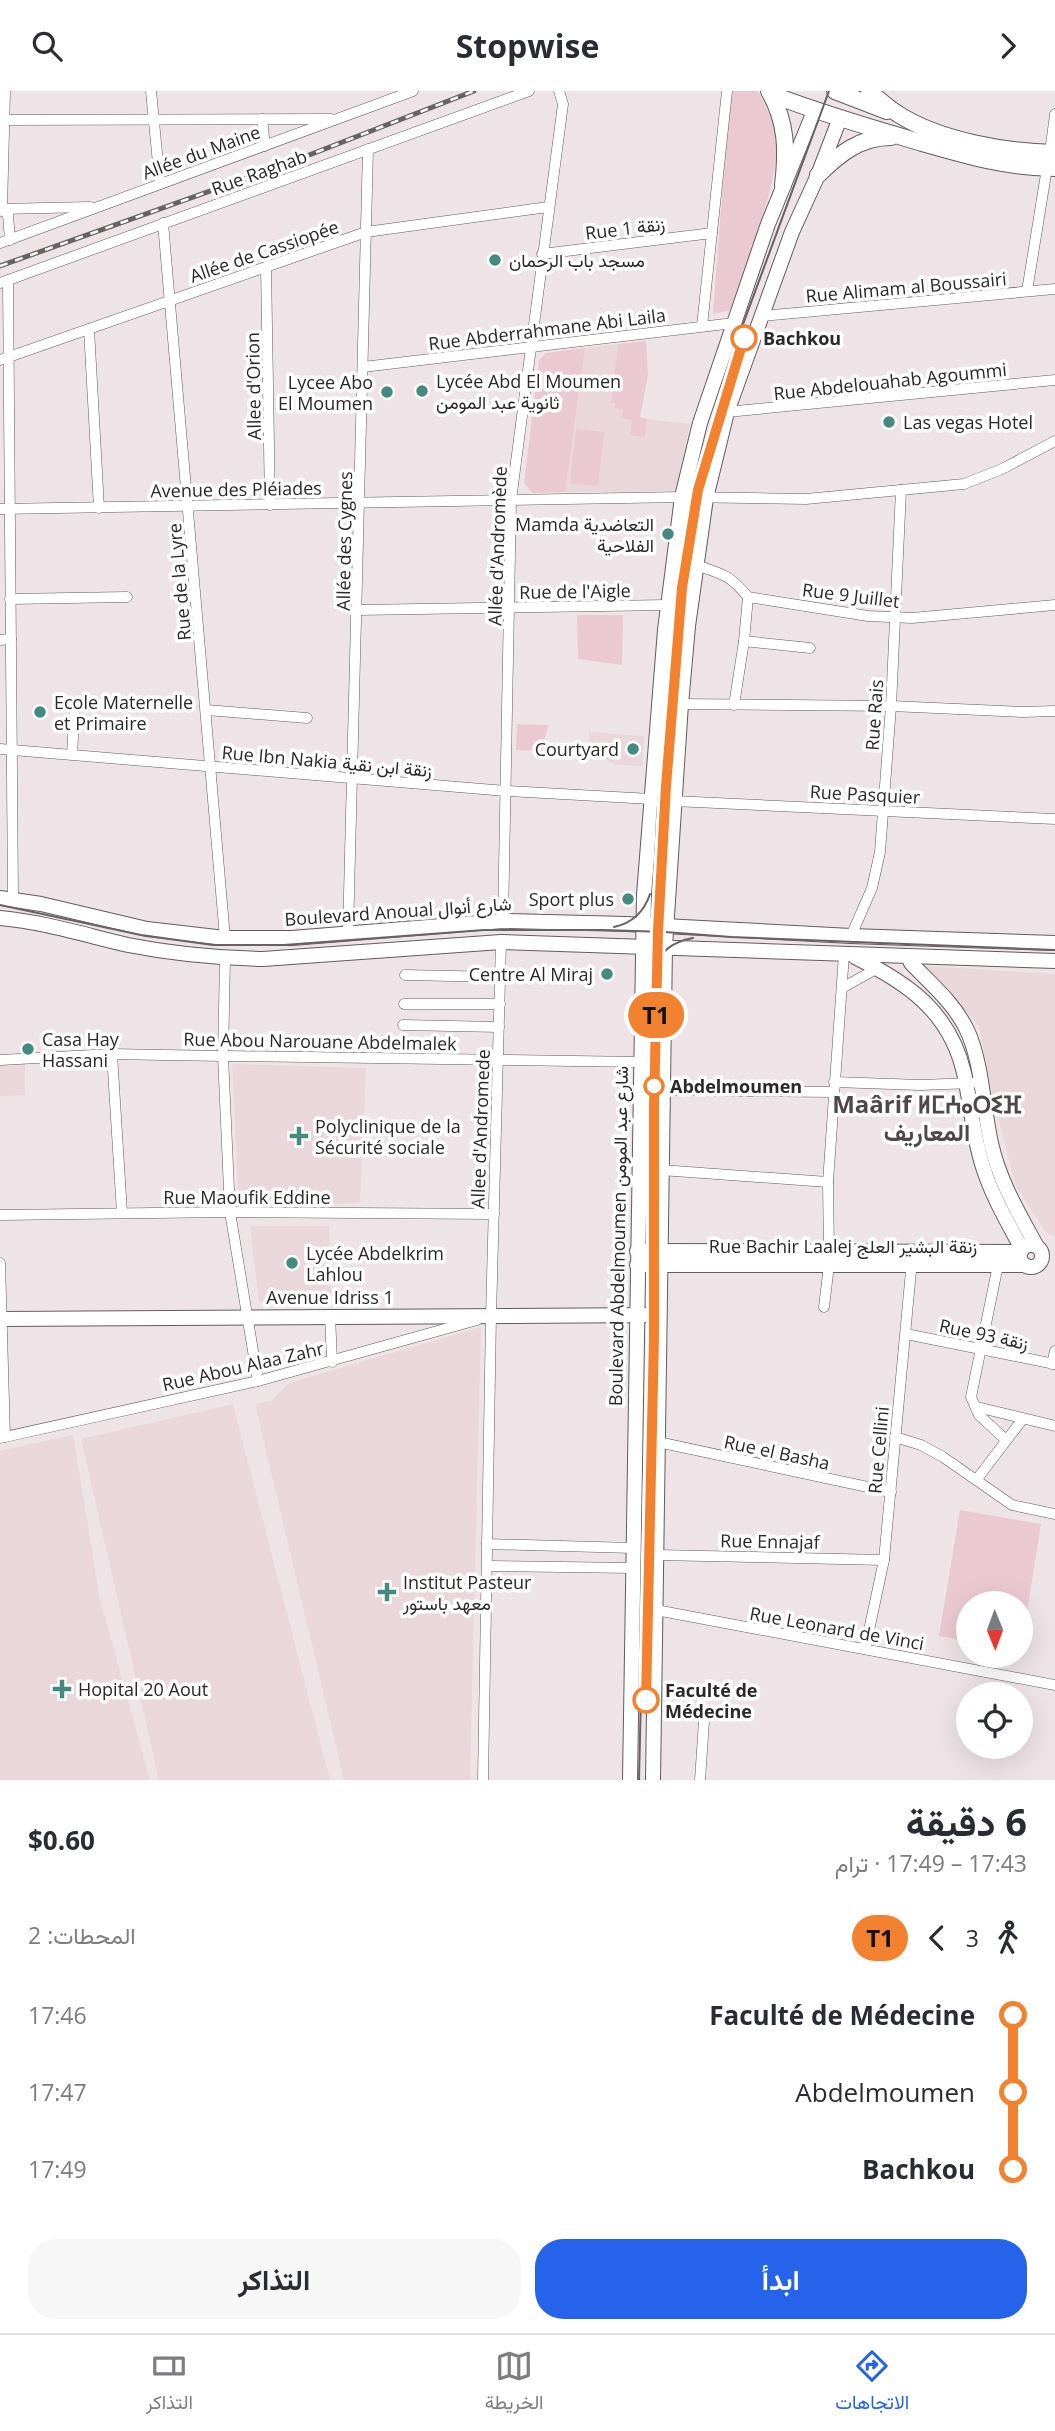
<!DOCTYPE html>
<html lang="ar">
<meta charset="utf-8">
<style>
body{margin:0;font-family:"Open Sans",Vazirmatn,"Noto Sans Tifinagh",sans-serif;background:#f7f7f7;color:#2b2b33;direction:rtl;height:100vh;display:flex;flex-direction:column;font-size:26px;white-space:nowrap}
*{box-sizing:border-box;margin:0}
p{font-size:23px;color:#7c7c81}
.icon{flex:none;width:38px;height:38px;fill:none;stroke:currentColor;stroke-width:2;stroke-linecap:round;stroke-linejoin:round}
.map{position:relative;height:1689px;overflow:hidden;direction:ltr}
.side{display:flex;flex-direction:column;background:#fff;flex:1}
.side>*{flex:none}
.badge{padding:0 14px;border-radius:23px;font-size:24px;line-height:46px}
.needle{width:46px;rotate:179deg}
.controls{position:absolute;left:956px;top:1500px;display:grid;gap:14px}
.controls a{display:grid;place-items:center;width:77px;height:77px;border-radius:50%;background:#fff;box-shadow:0 7px 28px #0002;font-size:35px}
.map>.badge{position:absolute;translate:-50% -50%;box-shadow:0 0 0 4px #fff}
.legs{display:flex;align-items:center;gap:10px;height:77px;padding:0 28px;font-size:23px}
.legs p{margin-inline-start:auto}
.headline{display:flex;align-items:center;justify-content:space-between;height:119px;padding:0 28px}
h1{font-size:38px;font-weight:700;line-height:52px}
.button{display:flex;gap:14px;margin-top:auto;padding:14px 28px}
.button a{flex:1;height:80px;border-radius:28px;background:#2563eb;color:#fff;font-size:28px;font-weight:700;line-height:80px;text-align:center}
.button a+a{background:#f7f7f7;color:#2b2b33}
ul{padding:0 28px;list-style:none}
li{display:flex;align-items:center;gap:24px;height:77px;font-size:26px}
li i{display:grid;place-items:center;width:10px;height:100%;margin:0 9px;background:currentColor}
li i::after{content:'';width:18px;height:18px;margin:-9px;border:5px solid;border-radius:50%;background:#fff}
li p{margin-inline-start:auto}
li:first-child i{background:linear-gradient(#0000 50%,currentColor 0)}
li:last-child i{background:linear-gradient(currentColor 50%,#0000 0)}
header{display:flex;justify-content:space-between;align-items:center;height:91px;padding:0 28px;background:#fff;font-size:32px;font-weight:700}
.tab-bar{display:flex;justify-content:space-around;align-items:center;height:98px;border-top:2px solid #e1e1e2;background:#fff;font-size:19px;color:#7c7c81}
.tab-bar a{display:grid;justify-items:center;gap:4px}
.tab-bar .selected{color:#2563eb}
.map>svg:first-child{display:block}
.built{fill:#e9d7dc}
.green{fill:#ebc9d2}
.lines{fill:none;stroke-linecap:round;stroke-linejoin:round}
.street-casing{stroke:#635b5d;stroke-width:11}
.secondary-casing{stroke:#635b5d;stroke-width:16}
.primary-casing{stroke:#635b5d;stroke-width:18}
.street{stroke:#fff;stroke-width:10}
.secondary{stroke:#fff;stroke-width:14}
.primary{stroke:#fff;stroke-width:16}
.tram{stroke:#686263;stroke-width:2}
.rail-casing{stroke:#686263;stroke-width:5}
.rail{stroke:#fff;stroke-width:2.5;stroke-dasharray:8;stroke-linecap:butt}
.line-1-casing{stroke:#fff;stroke-width:16}
.line-1{stroke:#f38230;stroke-width:10}
.poi-dot{fill:#458a81;stroke:#fff;stroke-width:2.5}
.stop-1-dot{fill:#fff;stroke:#f38230;stroke-width:3.5}
.labels{text-anchor:middle;dominant-baseline:central;stroke-width:7;stroke-linejoin:round;paint-order:stroke}
.street-label{font-size:18px;fill:#2c2829;stroke:#fff}
.poi-label{font-size:18px;fill:#2c2829;stroke:#fff;text-anchor:start}
.stop-label{font-size:18px;font-weight:bold;fill:#2c2829;stroke:#fff;text-anchor:start}
.district-label{font-size:24px;font-weight:bold;fill:#4f4749;stroke:#fff}
</style>
<header><svg class="icon" aria-label="forward" viewBox="0 0 24 24"><path d="M9 5l7 7-7 7"/></svg>Stopwise<svg class="icon" aria-label="search" viewBox="0 0 24 24"><circle cx="10" cy="10" r="6"/><path d="M15 15l6 6"/></svg></header>
<div class="map">
<svg width="1055" height="1689" viewBox="0 0 1055 1689">
<rect width="100%" height="100%" fill="#eee4e7"/>
<g class="built">
<path d="M 618,253 L 611,312 L 624,318 L 645,346 L 647,328 L 690,333 L 676,398 L 674,400 L 565,401 L 585,257 Z"/>
<path d="M 589,641 L 644,645 L 642,675 L 616,674 L 588,659 Z"/>
<path d="M 926,875 L 1055,883 L 1055,1145 L 1046,1142 L 1016,1095 L 995,1016 L 979,935 Z"/>
<path d="M 25,969 L 25,1004 L 0,1005 L 0,970 Z"/>
<path d="M 232,973 L 366,977 L 360,1112 L 239,1115 Z"/>
<path d="M 329,1135 L 331,1209 L 259,1211 L 250,1135 Z"/>
<path d="M 481,1236 L 470,1689 L 344,1689 L 255,1313 L 271,1310 L 289,1292 Z"/>
<path d="M 233,1313 L 330,1689 L 159,1689 L 81,1348 Z"/>
<path d="M 73,1344 L 100,1508 L 150,1689 L 0,1689 L 0,1360 Z"/>
</g>
<g class="green">
<path d="M 730,0 L 758,0 C 764,13 772,26 776,40 C 786,76 743,180 730,219 L 713,223 Z"/>
<path d="M 646,250 L 648,284 L 640,326 L 647,328 L 645,346 L 630,344 L 632,329 L 622,327 L 623,318 L 615,317 L 615,313 L 611,312 L 618,253 Z"/>
<path d="M 585,257 L 565,401 L 532,402 L 524,392 L 539,269 L 546,262 Z"/>
<path d="M 576,338 L 604,341 L 598,395 L 570,393 Z"/>
<path d="M 623,524 L 622,574 L 578,568 L 577,524 Z"/>
<path d="M 517,633 L 548,634 L 542,660 L 516,659 Z"/>
<path d="M 960,1419 L 1041,1433 L 1021,1558 L 1020,1512 L 968,1512 L 968,1550 L 939,1545 Z"/>
</g>
<g class="lines">
<g class="street-casing">
<g id="street">
<path d="M 151,0 L 160,93"/>
<path d="M 262,28 L 265,55"/>
<path d="M 0,29 L 331,28"/>
<path d="M 1050,62 L 1055,23"/>
<path d="M 0,118 L 90,116"/>
<path d="M 2,118 L 8,124 L 10,149"/>
<path d="M 0,120 L 2,118 L 5,0"/>
<path d="M 163,132 L 225,847"/>
<path d="M 0,152 L 413,0"/>
<path d="M 542,163 L 712,142"/>
<path d="M 266,176 L 270,414"/>
<path d="M 8,189 L 13,808"/>
<path d="M 0,192 L 529,0"/>
<path d="M 1027,200 L 1047,77"/>
<path d="M 761,225 L 1055,198"/>
<path d="M 702,235 L 727,0"/>
<path d="M 89,238 L 99,417"/>
<path d="M 0,269 L 366,141 L 548,116"/>
<path d="M 363,276 L 734,232"/>
<path d="M 727,321 L 1055,289"/>
<path d="M 0,418 L 682,406 L 806,408 L 964,393 L 1002,378 L 1055,350"/>
<path d="M 696,474 C 723,483 730,484 748,506 L 868,525 L 912,527 L 1055,514"/>
<path d="M 10,508 L 127,506"/>
<path d="M 358,519 L 668,514"/>
<path d="M 0,549 L 11,548"/>
<path d="M 744,550 L 748,506"/>
<path d="M 681,613 L 891,615 L 1022,621 L 1055,620"/>
<path d="M 734,614 L 744,550 L 810,557"/>
<path d="M 206,619 L 307,627"/>
<path d="M 0,658 L 506,700 L 651,708"/>
<path d="M 72,663 L 75,611"/>
<path d="M 674,710 L 1055,728"/>
<path d="M 503,830 L 511,409 L 563,13 L 559,0"/>
<path d="M 348,842 L 368,58"/>
<path d="M 851,845 L 872,797 L 880,761 L 891,615 L 901,399"/>
<path d="M 225,868 L 223,965 L 230,1121 L 258,1290"/>
<path d="M 405,884 L 500,886"/>
<path d="M 842,897 L 878,877"/>
<path d="M 404,913 L 500,913"/>
<path d="M 403,934 L 499,936"/>
<path d="M 112,963 L 122,1122"/>
<path d="M 0,969 L 112,963 L 162,964 L 640,971"/>
<path d="M 834,991 L 921,994 L 972,992"/>
<path d="M 663,999 L 834,1001"/>
<path d="M 661,1079 L 828,1091"/>
<path d="M 0,1124 L 230,1121 L 494,1123"/>
<path d="M 829,1161 L 828,1091 L 844,863"/>
<path d="M 0,1172 L 5,1346"/>
<path d="M 998,1174 L 971,1306 L 979,1324 L 1006,1349"/>
<path d="M 824,1216 L 829,1174"/>
<path d="M 330,1224 L 332,1271"/>
<path d="M 906,1243 L 1055,1273"/>
<path d="M 1052,1273 L 1055,1260"/>
<path d="M 977,1316 L 1055,1335"/>
<path d="M 895,1346 L 921,1354 L 943,1366 L 1012,1414 L 1055,1423"/>
<path d="M 0,1347 L 258,1290 L 477,1229"/>
<path d="M 658,1351 L 891,1401"/>
<path d="M 977,1388 L 1022,1329"/>
<path d="M 487,1453 L 633,1457"/>
<path d="M 657,1464 L 884,1469"/>
<path d="M 487,1475 L 633,1477"/>
<path d="M 656,1519 L 1055,1594"/>
<path d="M 865,1558 L 884,1469 L 912,1169"/>
<path d="M 483,1689 L 491,1225 L 501,851"/>
<path d="M 700,1689 L 704,1630"/>
</g>
</g>
<g class="secondary-casing">
<g id="secondary">
<path d="M 0,807 L 41,813 L 147,838 L 225,847 L 292,847 L 503,830 L 626,833 L 851,845 L 1055,852"/>
<path d="M 0,827 C 44,831 85,844 128,854 C 173,863 218,867 263,868 L 501,851 L 1055,870"/>
<path d="M 908,865 L 911,872 C 930,892 953,911 966,937 C 982,969 983,1016 991,1052 C 999,1089 1018,1121 1036,1154"/>
<path d="M 855,866 C 908,892 950,921 964,982 C 971,1013 973,1046 983,1076 C 992,1105 1008,1132 1022,1158"/>
<circle cx="1031" cy="1165" r="11"/>
<path d="M 637,1160 L 1020,1161"/>
<path d="M 637,1174 L 1025,1174"/>
<path d="M 0,1228 L 659,1224"/>
<path d="M 630,1689 L 644,804 L 665,539 L 682,406 L 700,332 L 768,133 L 815,18"/>
<path d="M 653,1689 L 665,855 L 681,613 L 688,535 L 706,407 L 727,321 L 792,141 L 818,84 L 840,27"/>
</g>
</g>
<g class="primary-casing">
<g id="primary">
<path d="M 769,0 C 787,31 787,60 783,94"/>
<path d="M 835,0 L 887,20"/>
<path d="M 869,0 C 878,8 888,17 898,23 C 940,50 1007,61 1055,62"/>
<path d="M 771,3 C 819,22 869,36 919,51 C 964,64 1008,77 1055,77"/>
<path d="M 818,84 C 839,63 860,46 891,46"/>
</g>
</g>
<use href="#street" class="street"/>
<use href="#secondary" class="secondary"/>
<use href="#primary" class="primary"/>
<g class="tram">
<path d="M 0,814 L 141,844 L 213,854 L 284,854 L 484,839 L 604,839 L 665,841 L 731,846 L 1055,859"/>
<path d="M 614,836 C 633,832 644,821 650,803"/>
<path d="M 654,881 C 659,860 672,851 693,847"/>
<path d="M 639,1689 L 649,1265 L 648,996 L 652,840 L 657,725 L 673,539 L 693,399 L 705,352 L 738,247 L 829,0"/>
</g>
<g class="rail-casing">
<path id="rail" d="M 0,175 L 286,73 L 474,0"/>
</g>
<use href="#rail" class="rail"/>
</g>
<g class="lines">
<g class="line-1-casing">
<path id="line-1" d="M 646,1609 L 654,1245 L 654,1015 L 658,840 L 666,695 L 682,497 L 698,399 L 744,247"/>
</g>
<use href="#line-1" class="line-1"/>
</g>
<g class="poi-dot">
<circle cx="495" cy="169" r="7"/>
<circle cx="422" cy="300" r="7"/>
<circle cx="387" cy="301" r="7"/>
<circle cx="889" cy="331" r="7"/>
<circle cx="668" cy="443" r="7"/>
<circle cx="40" cy="621" r="7"/>
<circle cx="633" cy="658" r="7"/>
<circle cx="628" cy="808" r="7"/>
<circle cx="607" cy="883" r="7"/>
<circle cx="28" cy="958" r="7"/>
<path d="M295.5 1034.5h7v7h7v7h-7v7h-7v-7h-7v-7h7z"/>
<circle cx="292" cy="1172" r="7"/>
<path d="M383.5 1490.5h7v7h7v7h-7v7h-7v-7h-7v-7h7z"/>
<path d="M58.5 1587.5h7v7h7v7h-7v7h-7v-7h-7v-7h7z"/>
</g>
<g class="stop-1-dot">
<circle cx="744" cy="247" r="12"/>
<circle cx="654" cy="995" r="9"/>
<circle cx="646" cy="1609" r="12"/>
</g>
<g class="labels">
<g class="street-label">
<text transform="translate(201 61) rotate(-20)">Allée du Maine</text>
<text transform="translate(259 81) rotate(-20)">Rue Raghab</text>
<text transform="translate(625 137) rotate(-7)">Rue 1 زنقة</text>
<text transform="translate(264 160) rotate(-19)">Allée de Cassiopée</text>
<text transform="translate(906 196) rotate(-5)">Rue Alimam al Boussairi</text>
<text transform="translate(547 238) rotate(-7)">Rue Abderrahmane Abi Laila</text>
<text transform="translate(890 290) rotate(-6)">Rue Abdelouahab Agoummi</text>
<text transform="translate(253 295) rotate(-91)">Allee d'Orion</text>
<text transform="translate(236 398) rotate(-1)">Avenue des Pléiades</text>
<text transform="translate(344 450) rotate(-89)">Allée des Cygnes</text>
<text transform="translate(497 455) rotate(-88)">Allée d'Andromède</text>
<text transform="translate(179 491) rotate(-95)">Rue de la Lyre</text>
<text transform="translate(575 500) rotate(-1)">Rue de l'Aigle</text>
<text transform="translate(851 504) rotate(7)">Rue 9 Juillet</text>
<text transform="translate(874 624) rotate(-86)">Rue Rais</text>
<text transform="translate(327 670) rotate(5)">Rue Ibn Nakia زنقة ابن نقية</text>
<text transform="translate(865 703) rotate(3)">Rue Pasquier</text>
<text transform="translate(398 820) rotate(-4)">Boulevard Anoual شارع أنوال</text>
<text transform="translate(320 950) rotate(1)">Rue Abou Narouane Abdelmalek</text>
<text transform="translate(480 1038) rotate(-88)">Allee d'Andromede</text>
<text x="247" y="1106">Rue Maoufik Eddine</text>
<text transform="translate(618 1145) rotate(-89)">Boulevard Abdelmoumen شارع عبد المومن</text>
<text x="843" y="1155">Rue Bachir Laalej زنقة البشير العلج</text>
<text x="330" y="1206">Avenue Idriss 1</text>
<text transform="translate(984 1243) rotate(12)">Rue 93 زنقة</text>
<text transform="translate(243 1275) rotate(-13)">Rue Abou Alaa Zahr</text>
<text transform="translate(878 1359) rotate(-85)">Rue Cellini</text>
<text transform="translate(777 1361) rotate(12)">Rue el Basha</text>
<text transform="translate(770 1450) rotate(1)">Rue Ennajaf</text>
<text transform="translate(837 1537) rotate(10)">Rue Leonard de Vinci</text>
</g>
<g class="poi-label">
<text x="509" y="169">مسجد باب الرحمان</text>
<text x="436" y="290">Lycée Abd El Moumen<tspan x="436" dy="21">ثانوية عبد المومن</tspan></text>
<text x="373" y="291" text-anchor="end">Lycee Abo<tspan x="373" dy="21">El Moumen</tspan></text>
<text x="903" y="331">Las vegas Hotel</text>
<text x="654" y="433" text-anchor="end">Mamda التعاضدية<tspan x="654" dy="21">الفلاحية</tspan></text>
<text x="54" y="611">Ecole Maternelle<tspan x="54" dy="21">et Primaire</tspan></text>
<text x="619" y="658" text-anchor="end">Courtyard</text>
<text x="614" y="808" text-anchor="end">Sport plus</text>
<text x="593" y="883" text-anchor="end">Centre Al Miraj</text>
<text x="42" y="948">Casa Hay<tspan x="42" dy="21">Hassani</tspan></text>
<text x="315" y="1035">Polyclinique de la<tspan x="315" dy="21">Sécurité sociale</tspan></text>
<text x="306" y="1162">Lycée Abdelkrim<tspan x="306" dy="21">Lahlou</tspan></text>
<text x="403" y="1491">Institut Pasteur<tspan x="403" dy="21">معهد باستور</tspan></text>
<text x="78" y="1598">Hopital 20 Aout</text>
</g>
<g class="stop-label">
<text x="763" y="247">Bachkou</text>
<text x="670" y="995">Abdelmoumen</text>
<text x="665" y="1599">Faculté de<tspan x="665" dy="21">Médecine</tspan></text>
</g>
<g class="district-label">
<text x="927" y="1012">Maârif ⵍⵎⵄⴰⵔⵉⴼ<tspan x="927" dy="28">المعاريف</tspan></text>
</g>
</g>
</svg>
<div class="controls">
<a><svg class="needle" viewBox="-14 -14 28 28"><path d="M0-13l5 13h-10z" fill="#e53935"/><path d="M0 13l5-13h-10z" fill="#7c7c81"/></svg></a>
<a><svg class="icon" aria-label="locate" viewBox="0 0 24 24"><circle cx="12" cy="12" r="6"/><path d="M12 2v4M12 18v4M2 12h4M18 12h4"/></svg></a>
</div>
<b class="badge" style="left:656px;top:924px;background:#f38230;color:#111">T1</b>
</div>
<section class="side">
<div class="headline"><div><h1>6 دقيقة</h1><p>17:43 – 17:49 · ترام</p></div><b>$0.60</b></div>
<div class="legs"><svg class="icon" aria-label="walk" viewBox="0 0 24 24"><circle cx="13" cy="4" r="2"/><path d="M13 8l-2 6 4 7M11 14l-3 7M7 12l3-4h3l4 4"/></svg>3<svg class="icon" aria-label="back" viewBox="0 0 24 24"><path d="M15 5l-7 7 7 7"/></svg><b class="badge" style="background:#f38230;color:#111">T1</b><p>المحطات: 2</p></div>
<ul>
<li><i style="color:#f38230"></i><b>Faculté de Médecine</b><p>17:46</p></li>
<li><i style="color:#f38230"></i><span>Abdelmoumen</span><p>17:47</p></li>
<li><i style="color:#f38230"></i><b>Bachkou</b><p>17:49</p></li>
</ul>
<div class="button"><a>ابدأ</a><a>التذاكر</a></div>
</section>
<nav class="tab-bar">
<a class="selected"><svg class="icon" aria-label="directions" viewBox="0 0 24 24"><path d="M12 3l9 9-9 9-9-9zM9 14v-3h6M13 9l2 2-2 2"/></svg>الاتجاهات</a>
<a><svg class="icon" aria-label="map" viewBox="0 0 24 24"><path d="M3 6l6-2 6 2 6-2v14l-6 2-6-2-6 2zM9 4v14M15 6v14"/></svg>الخريطة</a>
<a><svg class="icon" aria-label="tickets" viewBox="0 0 24 24"><path d="M3 7h18v10H3zM15 7v10"/></svg>التذاكر</a>
</nav>
